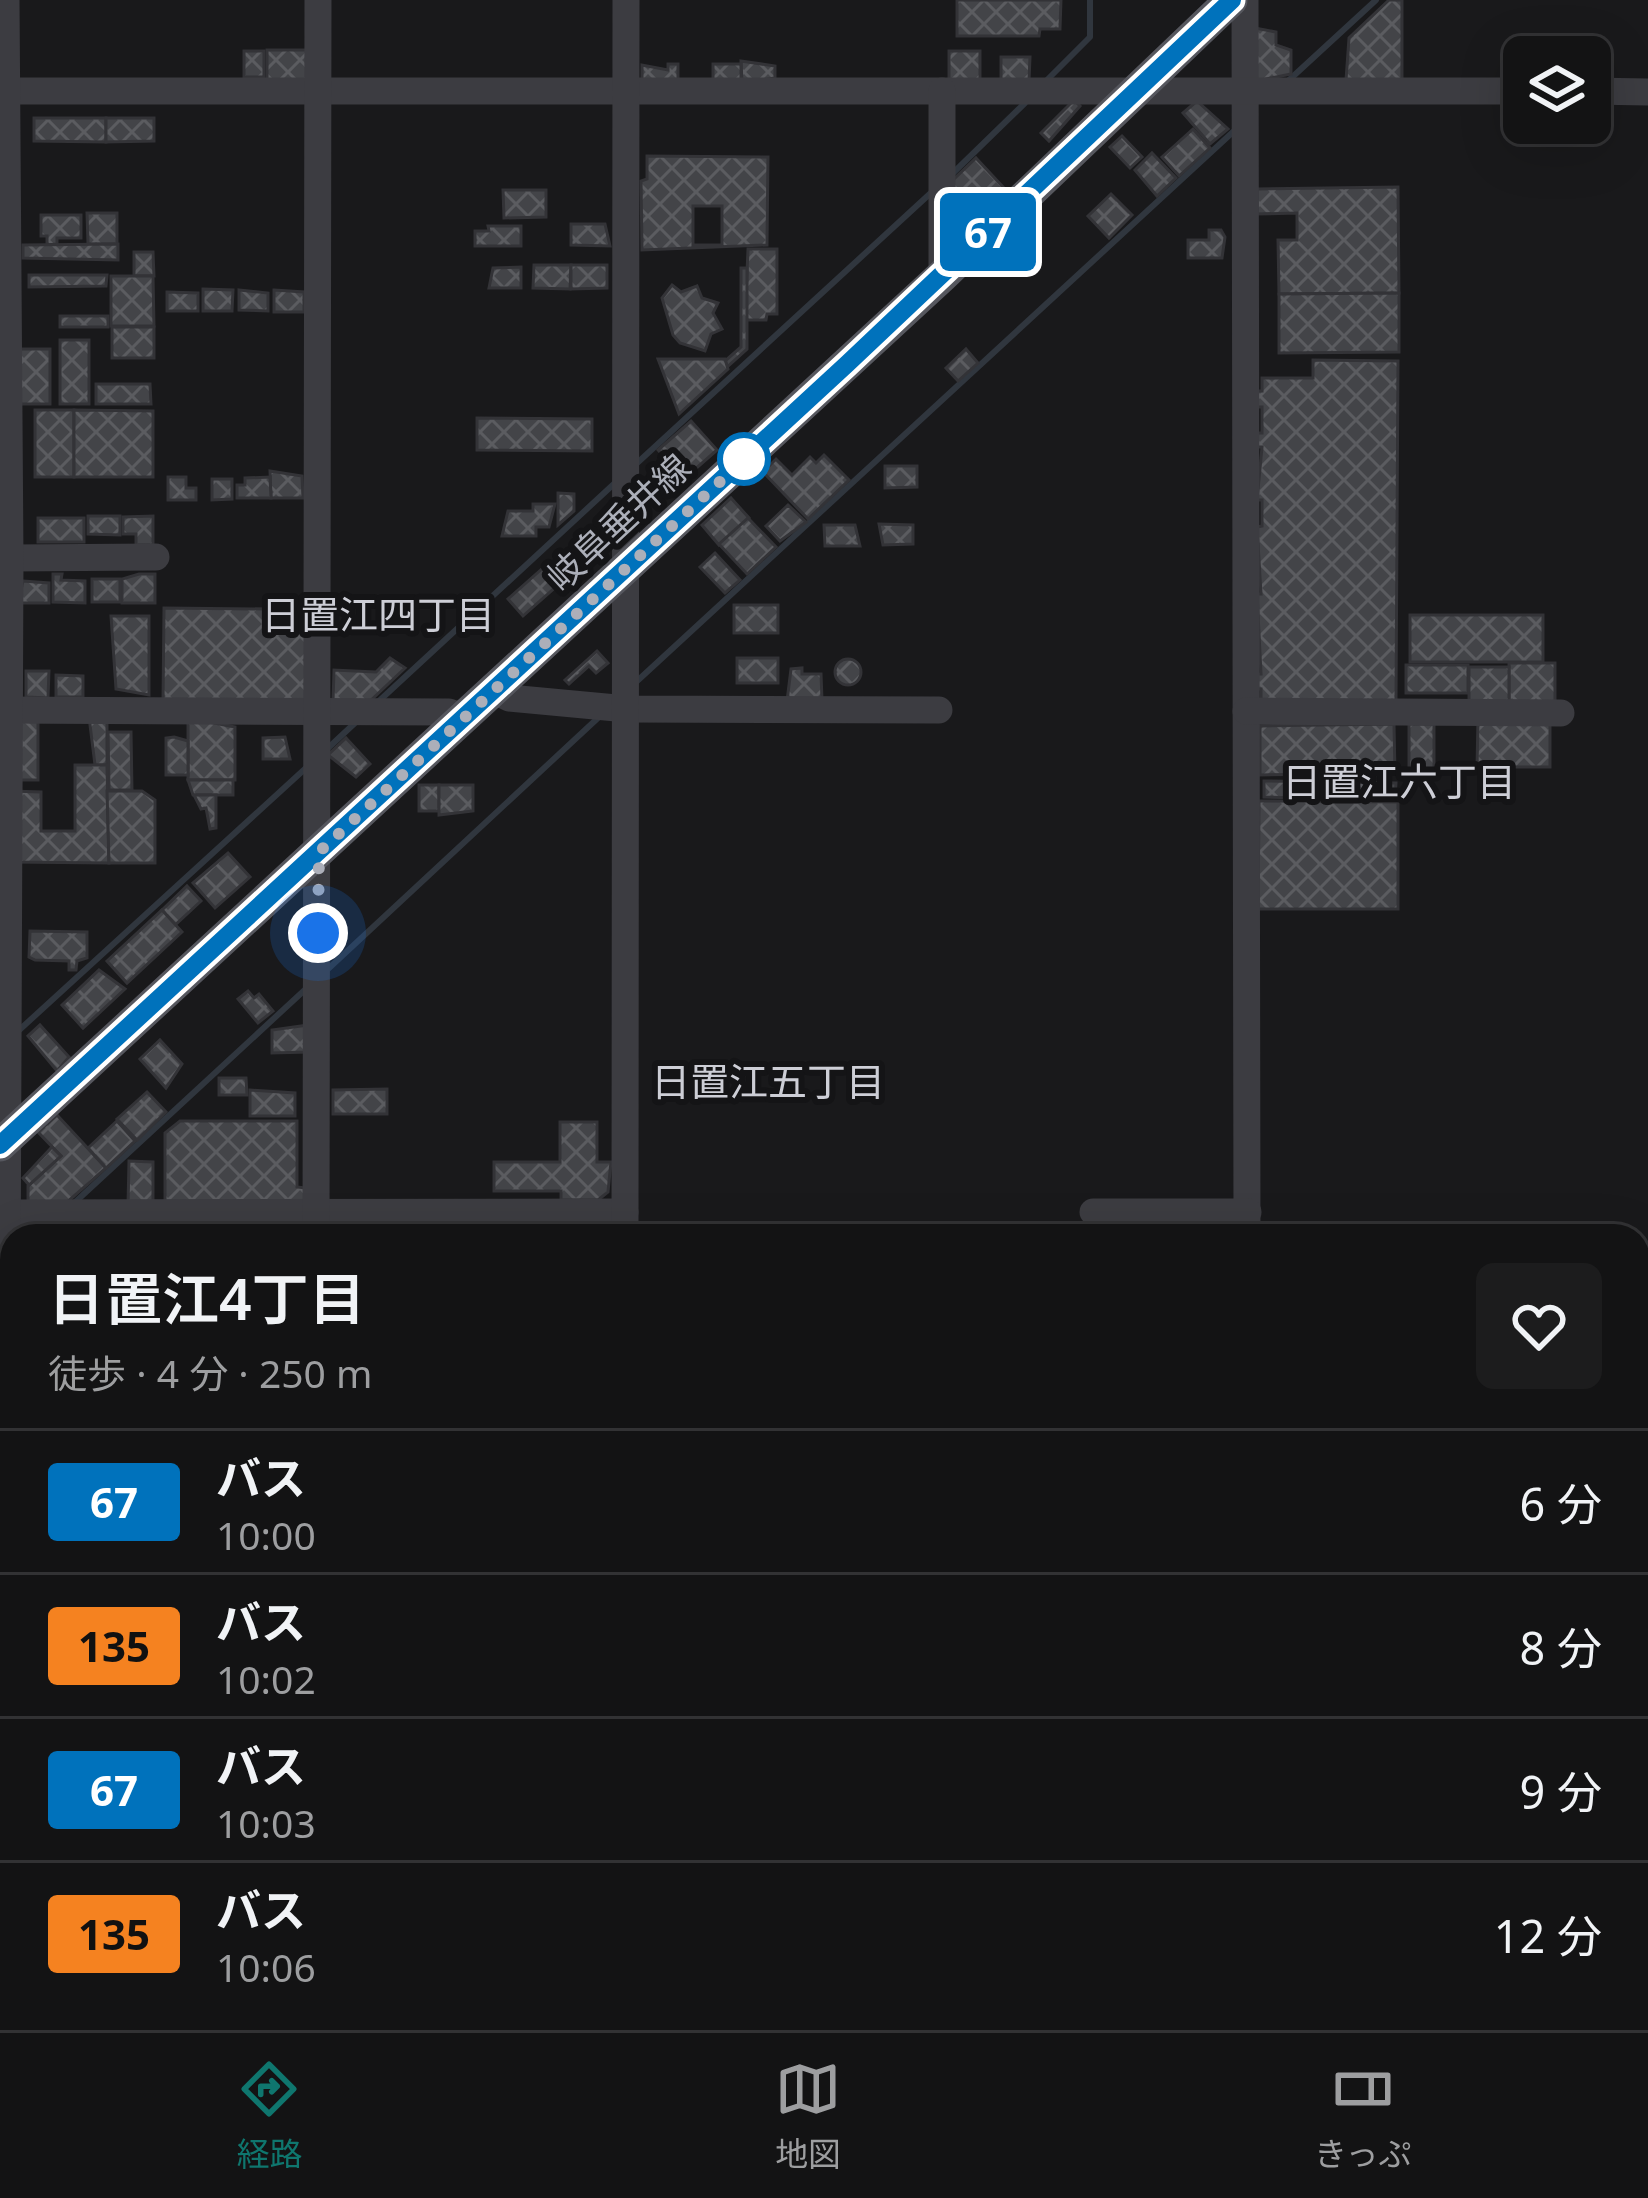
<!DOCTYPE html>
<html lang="ja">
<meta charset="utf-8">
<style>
body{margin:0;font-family:"Noto Sans","Noto Sans JP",sans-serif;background:#1c1c1d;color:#f1f3f6;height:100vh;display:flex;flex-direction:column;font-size:45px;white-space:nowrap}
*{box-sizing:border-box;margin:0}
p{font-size:39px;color:#9d9ea0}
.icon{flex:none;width:66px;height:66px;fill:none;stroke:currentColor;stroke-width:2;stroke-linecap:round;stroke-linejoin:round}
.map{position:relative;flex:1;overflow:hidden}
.sheet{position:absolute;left:0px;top:1224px;width:1650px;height:807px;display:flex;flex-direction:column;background:#131314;border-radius:36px 36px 0 0;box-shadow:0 12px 48px #0002,0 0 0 3px #323234}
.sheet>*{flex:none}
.badge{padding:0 24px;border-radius:9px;font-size:42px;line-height:78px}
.controls{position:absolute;left:1503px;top:36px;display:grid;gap:24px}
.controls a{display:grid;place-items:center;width:108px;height:108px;border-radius:18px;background:#131314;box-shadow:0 12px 48px #0002,0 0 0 3px #323234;font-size:60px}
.you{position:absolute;width:60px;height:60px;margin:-30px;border:9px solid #fff;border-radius:50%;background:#1a73e8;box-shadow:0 0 0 18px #1a73e833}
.map>.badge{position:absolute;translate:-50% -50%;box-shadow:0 0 0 6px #fff}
.round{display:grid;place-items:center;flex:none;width:126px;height:126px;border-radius:18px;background:#1c1c1d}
.head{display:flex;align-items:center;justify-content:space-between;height:204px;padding:0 48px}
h1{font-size:57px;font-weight:600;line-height:90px}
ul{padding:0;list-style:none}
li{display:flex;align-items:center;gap:36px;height:144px;padding:0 48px;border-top:3px solid #323234}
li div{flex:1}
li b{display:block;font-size:45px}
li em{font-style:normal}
li .badge{min-width:132px;font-weight:700;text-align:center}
.dock{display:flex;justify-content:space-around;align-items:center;height:168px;border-top:3px solid #323234;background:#131314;font-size:33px;color:#9d9ea0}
.dock a{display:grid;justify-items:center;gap:6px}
.dock .on{color:#0f766e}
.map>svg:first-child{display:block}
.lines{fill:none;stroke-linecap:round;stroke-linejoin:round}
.stream{stroke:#30363e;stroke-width:6}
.river{stroke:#30363e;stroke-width:33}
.building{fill:url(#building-cross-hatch);stroke:#333337;stroke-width:3;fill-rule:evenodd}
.minor{stroke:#3c3c41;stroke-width:27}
.major{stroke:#56575e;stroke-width:33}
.line-casing{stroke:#fff;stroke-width:27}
.line{stroke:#0072bc;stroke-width:18}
.walk{stroke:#acafb9;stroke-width:12;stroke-dasharray:0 21.6}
.stop-dot{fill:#fff;stroke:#0072bc;stroke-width:6}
.labels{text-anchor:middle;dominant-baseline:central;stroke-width:12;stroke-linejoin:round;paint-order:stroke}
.street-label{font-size:36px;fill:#acafb9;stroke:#141416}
.neighbourhood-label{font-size:39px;fill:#cdced6;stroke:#141416}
</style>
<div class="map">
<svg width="1648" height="2030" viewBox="0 0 1648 2030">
<defs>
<pattern id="building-cross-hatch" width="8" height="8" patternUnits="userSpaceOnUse" patternTransform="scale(3)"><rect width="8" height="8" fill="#434448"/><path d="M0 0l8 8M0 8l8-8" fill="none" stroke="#5b5c60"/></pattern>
</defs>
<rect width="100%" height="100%" fill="#19191b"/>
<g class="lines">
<g class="stream">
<path d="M 1047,80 L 1090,37 L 1090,0"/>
<path d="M 1288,81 L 1376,0"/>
<path d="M 953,173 L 1025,103"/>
<path d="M 635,465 L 934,190"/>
<path d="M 635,683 L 1234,131"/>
<path d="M 379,701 L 616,482"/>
<path d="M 326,750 L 356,722"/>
<path d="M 328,969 L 599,717"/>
<path d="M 16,1033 L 307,767"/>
<path d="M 72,1205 L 309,986"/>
<path d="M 38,1236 L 53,1222"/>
</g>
<path class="river" d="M 1635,2030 L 1648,2020"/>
</g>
<g class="building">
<path d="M 957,0 L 1061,0 L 1060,29 L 1040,29 L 1039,36 L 957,36 Z"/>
<path d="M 1389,0 L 1402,0 L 1402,87 L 1346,80 L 1349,38 Z"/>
<path d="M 1255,28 L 1276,32 L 1276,45 L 1291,50 L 1291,74 L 1256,81 Z"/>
<rect x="267" y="50" width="44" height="31"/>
<rect x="244" y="51" width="20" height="26"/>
<path d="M 949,51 L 980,51 L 980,83 L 949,81 Z"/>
<path d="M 1001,57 L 1030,57 L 1029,81 L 1001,81 Z"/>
<path d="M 741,61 L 775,66 L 775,78 L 742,83 Z"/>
<path d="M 668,64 L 678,64 L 678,83 L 642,83 L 642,65 L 668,70 Z"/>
<rect x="713" y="64" width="28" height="17"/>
<path d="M 1074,100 L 1080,106 L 1049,141 L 1041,133 Z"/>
<path d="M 1197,101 L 1228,129 L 1210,144 L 1183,113 Z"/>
<path d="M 34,118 L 106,118 L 106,142 L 34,141 Z"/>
<path d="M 106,118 L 154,118 L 154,141 L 106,142 Z"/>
<path d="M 1193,129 L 1210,148 L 1179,176 L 1162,157 Z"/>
<path d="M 1122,136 L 1142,157 L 1130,168 L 1110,147 Z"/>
<path d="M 1152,153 L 1176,178 L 1157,196 L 1135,170 Z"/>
<path d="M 647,156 L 768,157 L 767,245 L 642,250 L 641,181 L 647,179 ZM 693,206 L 722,206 L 722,245 L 693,245 Z"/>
<path d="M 976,158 L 1005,189 L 985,215 L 963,192 L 953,201 L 953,180 Z"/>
<path d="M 1398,187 L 1399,293 L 1279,294 L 1278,240 L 1297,240 L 1297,213 L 1257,214 L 1257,189 Z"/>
<path d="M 503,190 L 546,190 L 546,217 L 504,218 Z"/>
<path d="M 963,192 L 972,201 L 959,213 L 972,227 L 950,247 L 945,208 Z"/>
<path d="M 1111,194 L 1132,215 L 1109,238 L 1088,216 Z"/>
<path d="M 87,213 L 117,213 L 117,244 L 88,244 Z"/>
<path d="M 41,215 L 81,215 L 81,238 L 57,238 L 57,244 L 47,245 L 47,236 L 41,236 Z"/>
<path d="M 571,224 L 605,224 L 610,246 L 571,245 Z"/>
<path d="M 488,226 L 521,226 L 521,246 L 475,246 L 475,231 L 489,231 Z"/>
<path d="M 1209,230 L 1221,230 L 1225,237 L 1222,258 L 1188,258 L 1188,240 L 1209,240 Z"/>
<path d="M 118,244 L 118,260 L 23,258 L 23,245 Z"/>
<path d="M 748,249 L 777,249 L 777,314 L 767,314 L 766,320 L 745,320 Z"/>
<path d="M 134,252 L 153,252 L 154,276 L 134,276 Z"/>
<path d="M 534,265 L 571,265 L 570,289 L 533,288 Z"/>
<path d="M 571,265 L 607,265 L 607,288 L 571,289 Z"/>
<path d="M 521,267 L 521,288 L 489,288 L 493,268 Z"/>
<path d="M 741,268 L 747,268 L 747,349 L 727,367 L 725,361 L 741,347 Z"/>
<path d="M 29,275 L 107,275 L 106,286 L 29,287 Z"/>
<path d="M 111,276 L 153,276 L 154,326 L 111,326 Z"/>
<path d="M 672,285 L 681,292 L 697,286 L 702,298 L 718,303 L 713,313 L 722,329 L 711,334 L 705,351 L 680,343 L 673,335 L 662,298 Z"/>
<path d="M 203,289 L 233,290 L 232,311 L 203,311 Z"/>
<path d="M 239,290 L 268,293 L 268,311 L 239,310 Z"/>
<path d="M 274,290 L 304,292 L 304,312 L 274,312 Z"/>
<path d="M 167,292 L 198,293 L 198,311 L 167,311 Z"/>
<path d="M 1399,293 L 1399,352 L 1279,353 L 1279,294 Z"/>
<rect x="60" y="316" width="48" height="11"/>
<rect x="112" y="327" width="42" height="31"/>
<rect x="60" y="340" width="29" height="64"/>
<path d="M 11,349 L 50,349 L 50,404 L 17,404 Z"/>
<path d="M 966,349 L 978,363 L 958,381 L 946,368 Z"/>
<path d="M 658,359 L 725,359 L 728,369 L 679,414 Z"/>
<path d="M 1313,360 L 1398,361 L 1396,702 L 1261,702 L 1261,689 L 1256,689 L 1256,674 L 1261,674 L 1257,594 L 1261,594 L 1257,527 L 1262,526 L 1262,500 L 1257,500 L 1262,447 L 1257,447 L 1257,433 L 1262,433 L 1262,407 L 1252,407 L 1252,391 L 1262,391 L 1262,378 L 1313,378 Z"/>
<path d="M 96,384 L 150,384 L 151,404 L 96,404 Z"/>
<rect x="35" y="410" width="39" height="67"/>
<path d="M 74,410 L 153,411 L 153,477 L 74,477 Z"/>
<path d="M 477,418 L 592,419 L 592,451 L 477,450 Z"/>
<path d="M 691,421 L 717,450 L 684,479 L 658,450 Z"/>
<path d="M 824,455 L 849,480 L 808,519 L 763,472 L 776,459 L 792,475 L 810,457 L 816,463 Z"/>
<path d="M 885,466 L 917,466 L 917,487 L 885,488 Z"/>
<path d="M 270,471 L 302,476 L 303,498 L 271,498 Z"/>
<path d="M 168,477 L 186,477 L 186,488 L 196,488 L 196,500 L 168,500 Z"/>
<path d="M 270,477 L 271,498 L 237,498 L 237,485 L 245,485 L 245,478 Z"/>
<path d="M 212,479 L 232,479 L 232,499 L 212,500 Z"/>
<path d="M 558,493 L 574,494 L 574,511 L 558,525 Z"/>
<path d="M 731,498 L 749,518 L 719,545 L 702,525 Z"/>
<path d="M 533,504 L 555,504 L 549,527 L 536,527 L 536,536 L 502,536 L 508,511 L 533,511 Z"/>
<path d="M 788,505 L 806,522 L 780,541 L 766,526 Z"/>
<path d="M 88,516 L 120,516 L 120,535 L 88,534 Z"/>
<path d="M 153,516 L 153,545 L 136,545 L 136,534 L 123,534 L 123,517 Z"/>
<rect x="38" y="518" width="46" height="24"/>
<path d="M 748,518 L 776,547 L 747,574 L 719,544 Z"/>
<path d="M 879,524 L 913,525 L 913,544 L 883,545 Z"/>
<path d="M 824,525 L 855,525 L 860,546 L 825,546 Z"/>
<path d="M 715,553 L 740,580 L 725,593 L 700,567 Z"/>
<path d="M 544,567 L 559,584 L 523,616 L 508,599 Z"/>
<path d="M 53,574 L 62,574 L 61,580 L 85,581 L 85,603 L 53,602 Z"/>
<path d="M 139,574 L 155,574 L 155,603 L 122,603 L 122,579 Z"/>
<rect x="92" y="579" width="28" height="23"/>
<path d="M 23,581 L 49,583 L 49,603 L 18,603 Z"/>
<rect x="734" y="605" width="44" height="28"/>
<path d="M 164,608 L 269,609 L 269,618 L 274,615 L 290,631 L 306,631 L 306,701 L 163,701 Z"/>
<rect x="1410" y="615" width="133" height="47"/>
<path d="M 111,616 L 149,616 L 149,695 L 116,689 Z"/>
<path d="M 597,651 L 608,663 L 596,673 L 589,666 L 569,684 L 565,680 Z"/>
<path d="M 390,658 L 405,668 L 369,702 L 333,701 L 334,670 L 376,672 Z"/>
<rect x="737" y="658" width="41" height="25"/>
<circle cx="848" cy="672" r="13"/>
<path d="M 1509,663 L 1555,663 L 1555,704 L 1509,703 Z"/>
<rect x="1406" y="665" width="62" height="28"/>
<rect x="1469" y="667" width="40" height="37"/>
<path d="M 802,668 L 802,674 L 821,674 L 822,699 L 787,701 L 791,669 Z"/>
<path d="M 26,671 L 49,671 L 48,698 L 26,697 Z"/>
<path d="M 56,675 L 83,676 L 83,697 L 56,697 Z"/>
<rect x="11" y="717" width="27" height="63"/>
<path d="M 89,717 L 107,717 L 107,765 L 95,765 Z"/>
<path d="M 188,718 L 235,727 L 235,780 L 188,780 Z"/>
<path d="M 1478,718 L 1550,718 L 1550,767 L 1477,767 Z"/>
<path d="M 1394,724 L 1395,773 L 1260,775 L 1260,726 Z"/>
<rect x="1409" y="724" width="25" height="50"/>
<path d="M 108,732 L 131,732 L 132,790 L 109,790 Z"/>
<path d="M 174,737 L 188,741 L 188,775 L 166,775 L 166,738 Z"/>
<path d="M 285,737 L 290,759 L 263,759 L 263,738 Z"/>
<path d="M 346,738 L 370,764 L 356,777 L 328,755 Z"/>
<path d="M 75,765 L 107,765 L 109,863 L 11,862 L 11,791 L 41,792 L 41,831 L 75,831 Z"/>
<path d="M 188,780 L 233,780 L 233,795 L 193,795 Z"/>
<path d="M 1264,781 L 1396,783 L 1395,800 L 1264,797 Z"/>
<rect x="419" y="785" width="20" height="26"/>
<path d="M 439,785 L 473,785 L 473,811 L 439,815 Z"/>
<path d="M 107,791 L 142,791 L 155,800 L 155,863 L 109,863 Z"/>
<path d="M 194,795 L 216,795 L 216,828 L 210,829 L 206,808 L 201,809 Z"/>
<path d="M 1259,801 L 1398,802 L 1398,909 L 1258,909 Z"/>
<path d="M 228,853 L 250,877 L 215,908 L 193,883 Z"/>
<path d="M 187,886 L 201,901 L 175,925 L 162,910 Z"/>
<path d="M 162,910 L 182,932 L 127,983 L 107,961 Z"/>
<path d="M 30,931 L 87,932 L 87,958 L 77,961 L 76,970 L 69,970 L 69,961 L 35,960 L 29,957 Z"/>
<path d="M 99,970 L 125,989 L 83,1028 L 62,1005 Z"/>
<path d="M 248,991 L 254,998 L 259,994 L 273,1011 L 258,1023 L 238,999 Z"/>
<path d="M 40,1025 L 69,1057 L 57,1071 L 28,1036 Z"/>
<path d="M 308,1025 L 308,1052 L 272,1053 L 272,1030 Z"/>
<path d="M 160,1040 L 182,1064 L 166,1088 L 140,1059 Z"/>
<path d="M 219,1078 L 246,1078 L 247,1095 L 219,1095 Z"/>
<path d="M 387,1089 L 387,1114 L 333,1114 L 333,1090 Z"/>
<path d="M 250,1090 L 295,1093 L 295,1116 L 250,1116 Z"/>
<path d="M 147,1092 L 166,1112 L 137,1140 L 117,1119 Z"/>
<path d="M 57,1115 L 106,1168 L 65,1204 L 28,1205 L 28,1186 L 61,1156 L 38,1132 Z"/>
<path d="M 117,1121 L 135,1141 L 106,1168 L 88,1148 Z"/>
<path d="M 180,1121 L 297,1121 L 297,1187 L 306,1188 L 307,1207 L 165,1207 L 165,1133 Z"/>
<path d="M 560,1122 L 597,1122 L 597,1162 L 611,1162 L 608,1192 L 598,1200 L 561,1200 L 561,1191 L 494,1191 L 494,1162 L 560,1162 Z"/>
<path d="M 52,1147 L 61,1156 L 29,1185 L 23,1178 Z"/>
<path d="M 129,1161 L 153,1162 L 153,1205 L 128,1205 Z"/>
<path d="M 1648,1725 L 1648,1764 L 1638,1768 L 1638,1730 Z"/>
<path d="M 42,2019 L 146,2019 L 146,2024 L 56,2025 Z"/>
<path d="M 442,2019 L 478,2019 L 483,2030 L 439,2030 L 435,2022 Z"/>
<path d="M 820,2019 L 865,2019 L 866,2025 L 822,2030 Z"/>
<path d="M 1009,2019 L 1044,2019 L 1046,2030 L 1011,2030 Z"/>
</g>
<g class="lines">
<g class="minor">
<path d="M 1245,0 L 1247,1236"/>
<path d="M 0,91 L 1524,91"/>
<path d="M 942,91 L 942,276"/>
<path d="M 1590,91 L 1648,92"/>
<path d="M 10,558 L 156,557"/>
<path d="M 493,690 L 509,698 L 627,709 L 939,710"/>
<path d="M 0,710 L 449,712 L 464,717"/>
<path d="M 1246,711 L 1561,713"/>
<path d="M 1093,1212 L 1248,1212"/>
<path d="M 7,1213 L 625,1212"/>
<path d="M 316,1236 L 318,0"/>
<path d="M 625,1236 L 626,0"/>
<path d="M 1638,1421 L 1648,1416"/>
<path d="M 1638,1556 L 1646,1586"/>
<path d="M 1638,1817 L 1648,1810"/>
<path d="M 1638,1862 L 1648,1855"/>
<path d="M 313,2019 L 315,2030"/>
<path d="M 584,2019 L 588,2030"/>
<path d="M 741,2019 L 746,2030"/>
<path d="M 1259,2019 L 1263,2030"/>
<path d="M 4,2030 L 10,558 L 6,0"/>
<path d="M 996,2030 L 1000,2019"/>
<path d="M 1330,2030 L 1346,2019"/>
<path d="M 1395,2030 L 1411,2019"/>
</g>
<path class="major" d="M 0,1145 L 942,276 L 1231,0"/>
</g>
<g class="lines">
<g class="line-casing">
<path id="line" d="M 0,1145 L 847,364 L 1232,0"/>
</g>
<use href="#line" class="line"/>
<path class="walk" d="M 318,933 L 319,852 L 752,452 L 744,459"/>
</g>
<circle class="stop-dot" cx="744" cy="459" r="24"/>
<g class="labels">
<g class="street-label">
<text transform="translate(618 522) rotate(-43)">岐阜垂井線</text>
</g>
<g class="neighbourhood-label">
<text x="378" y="613">日置江四丁目</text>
<text x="1399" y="780">日置江六丁目</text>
<text x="768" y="1080">日置江五丁目</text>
</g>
</g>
</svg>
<div class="controls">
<a><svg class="icon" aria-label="layers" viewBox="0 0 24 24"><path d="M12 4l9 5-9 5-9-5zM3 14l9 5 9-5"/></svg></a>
</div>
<div class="you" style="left:318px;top:933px"></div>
<b class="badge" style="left:988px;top:232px;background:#0072bc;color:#fff">67</b>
<section class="sheet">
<div class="head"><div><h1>日置江4丁目</h1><p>徒歩 · 4 分 · 250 m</p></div><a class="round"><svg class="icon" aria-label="heart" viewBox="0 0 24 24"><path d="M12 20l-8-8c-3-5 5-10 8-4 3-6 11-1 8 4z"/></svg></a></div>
<ul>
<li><span class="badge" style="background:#0072bc;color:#fff">67</span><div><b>バス</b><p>10:00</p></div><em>6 分</em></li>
<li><span class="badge" style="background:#f58220;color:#111">135</span><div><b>バス</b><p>10:02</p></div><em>8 分</em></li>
<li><span class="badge" style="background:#0072bc;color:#fff">67</span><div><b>バス</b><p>10:03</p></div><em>9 分</em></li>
<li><span class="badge" style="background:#f58220;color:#111">135</span><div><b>バス</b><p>10:06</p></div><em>12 分</em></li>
</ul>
</section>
</div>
<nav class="dock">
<a class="on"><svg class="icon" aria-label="directions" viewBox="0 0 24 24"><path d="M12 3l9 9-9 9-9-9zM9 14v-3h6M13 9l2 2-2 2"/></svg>経路</a>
<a><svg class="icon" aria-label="map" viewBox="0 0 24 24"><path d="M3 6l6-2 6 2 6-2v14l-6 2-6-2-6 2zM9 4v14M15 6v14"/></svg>地図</a>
<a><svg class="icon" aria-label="tickets" viewBox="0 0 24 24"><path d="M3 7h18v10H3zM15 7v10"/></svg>きっぷ</a>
</nav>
